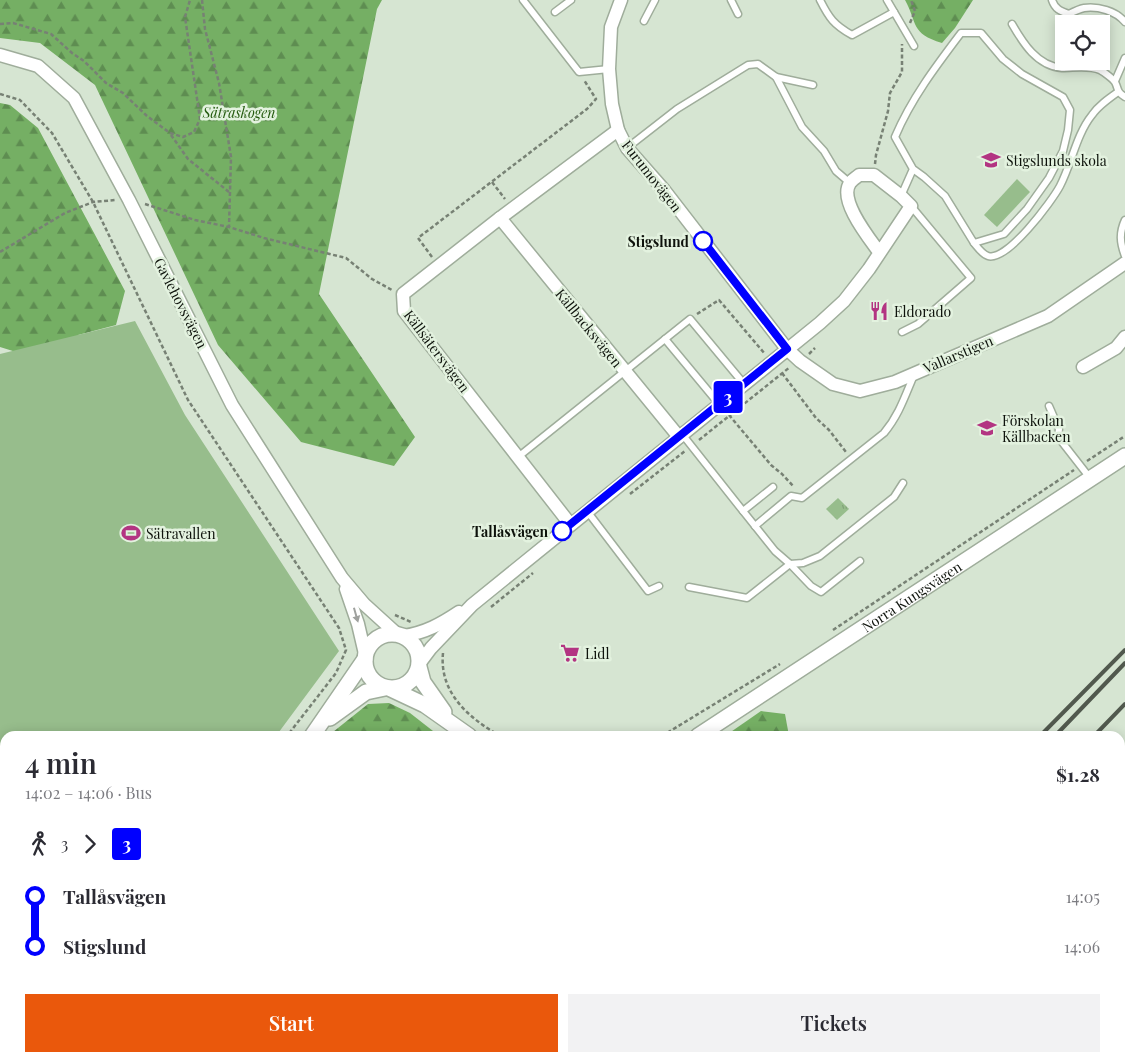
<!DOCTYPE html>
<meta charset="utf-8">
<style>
body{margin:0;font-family:"Playfair Display",serif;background:#f2f2f3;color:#2b2b33;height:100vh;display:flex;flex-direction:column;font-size:19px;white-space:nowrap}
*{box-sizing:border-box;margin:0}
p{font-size:16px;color:#7c7c81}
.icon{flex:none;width:28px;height:28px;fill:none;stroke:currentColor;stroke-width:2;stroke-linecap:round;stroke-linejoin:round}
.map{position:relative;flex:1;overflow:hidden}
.details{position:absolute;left:0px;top:731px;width:1125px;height:331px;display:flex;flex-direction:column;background:#fff;border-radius:15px 15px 0 0;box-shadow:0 2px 12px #0003}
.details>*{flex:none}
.badge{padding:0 10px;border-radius:4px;font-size:18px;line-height:32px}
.buttons{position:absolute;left:1055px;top:15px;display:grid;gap:10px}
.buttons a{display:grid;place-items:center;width:55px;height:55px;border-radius:0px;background:#fff;box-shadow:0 2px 12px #0003;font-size:25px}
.map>.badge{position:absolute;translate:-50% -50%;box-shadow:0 0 0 2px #fff}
.legs{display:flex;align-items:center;gap:8px;height:55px;padding:0 25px;font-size:16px}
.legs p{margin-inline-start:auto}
.headline{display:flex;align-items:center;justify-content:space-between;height:85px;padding:0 25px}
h1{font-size:28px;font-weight:600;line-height:38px}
.action{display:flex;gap:10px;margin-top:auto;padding:10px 25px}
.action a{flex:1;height:58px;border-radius:0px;background:#ea580c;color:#fff;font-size:20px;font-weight:600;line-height:58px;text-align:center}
.action a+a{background:#f2f2f3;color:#2b2b33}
ul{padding:0 25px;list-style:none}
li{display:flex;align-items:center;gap:18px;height:50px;font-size:19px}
li i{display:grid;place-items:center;width:8px;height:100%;margin:0 6px;background:currentColor}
li i::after{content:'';width:12px;height:12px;margin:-6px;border:4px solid;border-radius:50%;background:#fff}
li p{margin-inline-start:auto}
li:first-child i{background:linear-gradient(#0000 50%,currentColor 0)}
li:last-child i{background:linear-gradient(currentColor 50%,#0000 0)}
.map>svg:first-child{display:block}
.grass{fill:url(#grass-tufts)}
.forest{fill:url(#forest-firs)}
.garden{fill:#97bd8c}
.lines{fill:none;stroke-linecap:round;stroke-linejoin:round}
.service-casing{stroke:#9fad9b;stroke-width:9}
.minor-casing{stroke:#9fad9b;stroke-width:15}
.tertiary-casing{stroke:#9fad9b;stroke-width:18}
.secondary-casing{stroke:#9fad9b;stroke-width:20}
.path{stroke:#778174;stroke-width:2.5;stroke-dasharray:4 2.5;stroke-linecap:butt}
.service{stroke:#fff;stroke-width:6}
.minor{stroke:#fff;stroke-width:12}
.tertiary{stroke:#fff;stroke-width:15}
.secondary{stroke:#fff;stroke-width:18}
.rail{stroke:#51594e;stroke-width:4}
.oneway{fill:#9fa19e}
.line-1-casing{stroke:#fff;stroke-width:11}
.line-1{stroke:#00f;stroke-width:8}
.stop-1-dot{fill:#fff;stroke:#00f;stroke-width:2.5}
.labels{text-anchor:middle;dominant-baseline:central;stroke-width:5;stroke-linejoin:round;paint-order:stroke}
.park-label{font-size:14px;font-style:italic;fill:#235a0e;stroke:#e3f2df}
.poi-label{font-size:14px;fill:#0e130c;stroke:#e3f2df;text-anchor:start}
.street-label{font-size:14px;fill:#0e130c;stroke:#e3f2df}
.stop-label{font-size:14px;font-weight:bold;fill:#0e130c;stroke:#e3f2df;text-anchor:end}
</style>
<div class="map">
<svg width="1125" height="1062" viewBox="0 0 1125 1062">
<defs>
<pattern id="grass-tufts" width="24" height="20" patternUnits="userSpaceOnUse" patternTransform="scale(1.25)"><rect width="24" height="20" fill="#97bd8c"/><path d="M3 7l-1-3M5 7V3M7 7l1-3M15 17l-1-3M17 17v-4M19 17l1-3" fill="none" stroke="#81a278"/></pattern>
<pattern id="forest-firs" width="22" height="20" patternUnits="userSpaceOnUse" patternTransform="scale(1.25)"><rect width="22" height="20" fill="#75af64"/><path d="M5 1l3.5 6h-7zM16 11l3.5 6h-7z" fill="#5e8d51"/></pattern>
</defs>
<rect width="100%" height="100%" fill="#d6e5d2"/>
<path class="grass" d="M 838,498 L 849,509 L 837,520 L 826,509 Z"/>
<g class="forest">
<path d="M 0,0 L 382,0 L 377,9 L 319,294 L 415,437 L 394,466 L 301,442 L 218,345 L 95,85 L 40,43 L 0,38 Z"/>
<path d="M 905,0 L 973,0 L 955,28 L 942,43 C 910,33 918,24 905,0 Z"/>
<path d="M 0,103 L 10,105 L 38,128 L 125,291 L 116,325 L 78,335 L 79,346 L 29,356 L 0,347 Z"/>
<path d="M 389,703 L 410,713 L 433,731 L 431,736 L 328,736 L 368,704 Z"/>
<path d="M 761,711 L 785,714 L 789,736 L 725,736 Z"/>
<path d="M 867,1058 L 966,1058 L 960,1062 L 869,1062 Z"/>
</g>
<g class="garden">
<path d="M 1017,179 L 1030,192 L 997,227 L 984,215 Z"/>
<path d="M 135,321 L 185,415 L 339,651 L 276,736 L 5,736 L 5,852 L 0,853 L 0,354 Z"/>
</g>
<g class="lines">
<g class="service-casing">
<g id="service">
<path d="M 523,0 L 579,72 L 609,69"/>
<path d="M 731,0 L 738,14"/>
<path d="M 820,0 C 829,18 834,25 852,35 L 894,12"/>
<path d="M 887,0 L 914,46"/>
<path d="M 1052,0 C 1055,9 1060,11 1069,14 C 1073,12 1079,9 1084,8 C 1098,6 1116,11 1125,22"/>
<path d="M 555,12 L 571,0"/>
<path d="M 644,21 L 655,0"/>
<path d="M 1012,24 C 1023,43 1037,66 1062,68 C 1074,68 1088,65 1100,70 C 1104,72 1113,79 1115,82 C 1119,90 1116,91 1125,97"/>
<path d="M 776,77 L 802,127 L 824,151 L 836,171 L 850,183"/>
<path d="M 1115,81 L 1125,58"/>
<path d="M 627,148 L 677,109 L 748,65 L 758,64 L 776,77 L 813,85"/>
<path d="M 901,196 L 913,169 L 895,137 C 911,99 936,66 961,33 L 981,33 L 1003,59 L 1022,74 L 1063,97 L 1070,110 L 1068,130 L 1063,151 L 1049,178 L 1027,209 L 1004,234 L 974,243 L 945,196 L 924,177 L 913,169"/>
<path d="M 1125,220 C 1119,233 1120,243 1125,256"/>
<path d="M 974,243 C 978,248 982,254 988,256 C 1007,262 1052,201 1060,186 C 1072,163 1076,135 1092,115 C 1098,106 1108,99 1118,92"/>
<path d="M 902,332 L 918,324 L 971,278 L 911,206"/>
<path d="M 665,339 L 719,404"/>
<path d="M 1049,406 L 1059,429 L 1058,437 L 1090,478"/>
<path d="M 682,434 L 743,511 L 773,487"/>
<path d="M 518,457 L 690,319 L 744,384"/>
<path d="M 587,511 L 648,591 L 659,586"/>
<path d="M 743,511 L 775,551 L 790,564 L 803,563 L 820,556 L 894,497 L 903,483"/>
<path d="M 755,526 L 791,496 L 802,498 L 884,433 C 899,415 905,396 914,375"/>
<path d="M 689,587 L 747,598 L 790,564 L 811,586 L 821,592 L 860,561"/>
<path d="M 2,1062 L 5,1057"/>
<path d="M 311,1062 L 314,1058"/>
</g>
</g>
<g class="minor-casing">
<g id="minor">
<path d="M 621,0 L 611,27 L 609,69 L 612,104 L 618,130 L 627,148 L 664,190 L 787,349 L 800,361 L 833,384 L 860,391 L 895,382 L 1048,316 L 1125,263"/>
<path d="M 0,55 L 38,66 L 74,98 L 129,200 L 232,405 L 342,578 L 364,604 L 397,634"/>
<path d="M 500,218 L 679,437"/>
<path d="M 1083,367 L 1116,348 L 1125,337"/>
<path d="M 570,524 L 404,311 L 403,294 L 500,218 L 618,130"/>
<path d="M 346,589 L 358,624 L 365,654"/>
<path d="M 403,636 C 425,633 441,624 459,612"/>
<path d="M 419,664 L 431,648 L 472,605 L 820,323 L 844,301 L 869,269 L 911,206 L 901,196 L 874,175 L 859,175 C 857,177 852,180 850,183 C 838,200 869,238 879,252"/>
<path d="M 1120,979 L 1125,977"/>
<path d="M 972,1062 L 977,1058"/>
</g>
</g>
<g class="tertiary-casing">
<g id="tertiary">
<circle cx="392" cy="661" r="27"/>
<path d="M 419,667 L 423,682 L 444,712"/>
<path d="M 391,689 L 425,705 L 469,736"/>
<path d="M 330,718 L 366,692 L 385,688"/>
<path d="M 312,736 L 365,659"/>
<path id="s1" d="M 698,736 L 1125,456"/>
<path d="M 1120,931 L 1125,932"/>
<path d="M 838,1062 L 841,1058"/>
</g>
</g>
<g class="secondary-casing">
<g id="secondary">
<path d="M 0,928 L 5,927"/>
<path d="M 0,946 L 5,946"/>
<path d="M 817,1058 L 828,1062"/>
<path d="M 851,1058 L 856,1062"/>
<path d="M 737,1062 L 743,1058"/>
<path d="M 765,1062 L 776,1058"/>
</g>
</g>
<g class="path">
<path d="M 202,0 L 205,29 L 219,83 L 231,157 L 229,227"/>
<path d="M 910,23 L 915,11 L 911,0"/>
<path d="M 0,24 L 13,23 L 51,34 L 72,53 L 84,61 L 106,83 L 123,93 L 147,116 L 170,133 L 183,137 L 194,132 L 200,119 L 185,17 L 190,0"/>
<path d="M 0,94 L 20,100 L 52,133 L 93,202 L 188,400 L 339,628 L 346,650 L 336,673 L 287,736"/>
<path d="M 171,135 L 188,159 L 229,192"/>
<path d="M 875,164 L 876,155 L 888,111 L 890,93 L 902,72 L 902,44"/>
<path d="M 492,182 L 505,199"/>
<path d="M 145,204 L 195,220 L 229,227 L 264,238 L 346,258 L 372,279 L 392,290"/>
<path d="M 0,252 L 65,213 L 93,202 L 115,200"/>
<path d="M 432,257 L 418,238 L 587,109 L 596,99 L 584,80"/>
<path d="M 697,314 L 719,300 L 765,354"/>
<path d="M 809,354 L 815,348"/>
<path d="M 782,373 L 816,418 L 829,430 L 846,452"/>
<path d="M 729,415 L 771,465 L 782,474 L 794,487"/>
<path d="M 699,440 L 790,367"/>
<path d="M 1087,461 L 1125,436"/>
<path d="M 630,494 L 685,451"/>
<path d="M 491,607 L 533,573"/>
<path d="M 395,615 L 411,622"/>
<path d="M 833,630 L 1074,470"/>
<path d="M 443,653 C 439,693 469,718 500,736"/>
<path d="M 662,736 L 780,664"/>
<path d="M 0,866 L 5,866"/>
<path d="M 0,883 L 5,883"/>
<path d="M 0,909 L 5,909"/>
<path d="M 1120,910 L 1125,910"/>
<path d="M 0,964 L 5,963"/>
</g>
<use href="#service" class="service"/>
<use href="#minor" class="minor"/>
<use href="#tertiary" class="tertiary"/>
<use href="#secondary" class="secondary"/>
<g class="rail">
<path d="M 1040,736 L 1125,650"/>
<path d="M 1055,736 L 1125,663"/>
<path d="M 1094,736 L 1125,704"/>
<path d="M 612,1062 L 621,1058"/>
<path d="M 632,1062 L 641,1058"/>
</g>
</g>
<defs><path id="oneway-solid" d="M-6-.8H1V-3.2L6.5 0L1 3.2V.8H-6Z" transform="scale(1.25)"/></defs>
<use class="oneway" href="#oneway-solid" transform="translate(356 615) rotate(74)"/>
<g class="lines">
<g class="line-1-casing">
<path id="line-1" d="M 562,531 L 787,349 L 703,241"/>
</g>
<use href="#line-1" class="line-1"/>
</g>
<defs>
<g id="school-bare" transform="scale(1.5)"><path d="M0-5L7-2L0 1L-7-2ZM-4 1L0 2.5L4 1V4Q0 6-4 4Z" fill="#b33482" stroke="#e3f2df" stroke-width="2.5" paint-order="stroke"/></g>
<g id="restaurant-bare" transform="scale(1.5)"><path d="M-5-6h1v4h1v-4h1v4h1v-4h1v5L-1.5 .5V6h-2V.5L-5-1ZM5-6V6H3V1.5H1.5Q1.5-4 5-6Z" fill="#b33482" stroke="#e3f2df" stroke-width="2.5" paint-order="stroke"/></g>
<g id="stadium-bare" transform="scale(1.5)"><path d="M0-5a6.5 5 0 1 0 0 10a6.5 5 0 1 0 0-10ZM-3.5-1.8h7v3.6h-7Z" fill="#b33482" stroke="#e3f2df" stroke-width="2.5" paint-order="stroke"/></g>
<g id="supermarket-bare" transform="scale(1.5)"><path d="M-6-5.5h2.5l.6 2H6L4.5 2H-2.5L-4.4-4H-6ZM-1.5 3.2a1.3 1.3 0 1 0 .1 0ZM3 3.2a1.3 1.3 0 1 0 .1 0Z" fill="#b33482" stroke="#e3f2df" stroke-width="2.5" paint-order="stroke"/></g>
</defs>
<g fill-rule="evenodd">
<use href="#school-bare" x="991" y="160"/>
<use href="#restaurant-bare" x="879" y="311"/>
<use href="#school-bare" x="987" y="428"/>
<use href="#stadium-bare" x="131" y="533"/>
<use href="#supermarket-bare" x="570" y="653"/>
</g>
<g class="stop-1-dot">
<circle cx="703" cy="241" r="9"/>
<circle cx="562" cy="531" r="9"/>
</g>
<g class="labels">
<g class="park-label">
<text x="239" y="112">Sätraskogen</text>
</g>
<g class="poi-label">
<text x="1006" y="160">Stigslunds skola</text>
<text x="894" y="311">Eldorado</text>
<text x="1002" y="420">Förskolan<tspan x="1002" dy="16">Källbacken</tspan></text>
<text x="146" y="533">Sätravallen</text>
<text x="585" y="653">Lidl</text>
</g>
<g class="street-label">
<text transform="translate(652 176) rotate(52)">Furumovägen</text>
<text transform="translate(181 303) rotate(63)">Gavlehovsvägen</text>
<text transform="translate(589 328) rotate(51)">Källbacksvägen</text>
<text transform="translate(437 351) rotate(53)">Källsätersvägen</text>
<text transform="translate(958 354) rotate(-23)">Vallarstigen</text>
<text stroke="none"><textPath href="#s1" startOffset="255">Norra Kungsvägen</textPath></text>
</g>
<g class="stop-label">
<text x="689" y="241">Stigslund</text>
<text x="548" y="531">Tallåsvägen</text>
</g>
</g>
</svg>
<div class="buttons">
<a><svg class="icon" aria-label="locate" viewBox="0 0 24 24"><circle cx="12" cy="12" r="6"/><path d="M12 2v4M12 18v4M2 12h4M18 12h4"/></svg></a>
</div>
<b class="badge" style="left:728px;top:397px;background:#00f;color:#fff">3</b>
<section class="details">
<div class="headline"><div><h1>4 min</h1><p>14:02 – 14:06 · Bus</p></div><b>$1.28</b></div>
<div class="legs"><svg class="icon" aria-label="walk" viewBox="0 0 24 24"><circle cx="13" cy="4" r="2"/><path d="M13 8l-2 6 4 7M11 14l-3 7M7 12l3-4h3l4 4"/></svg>3<svg class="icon" aria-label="forward" viewBox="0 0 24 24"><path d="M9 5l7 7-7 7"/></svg><b class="badge" style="background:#00f;color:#fff">3</b></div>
<ul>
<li><i style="color:#00f"></i><b>Tallåsvägen</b><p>14:05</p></li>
<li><i style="color:#00f"></i><b>Stigslund</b><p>14:06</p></li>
</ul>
<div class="action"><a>Start</a><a>Tickets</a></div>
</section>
</div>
